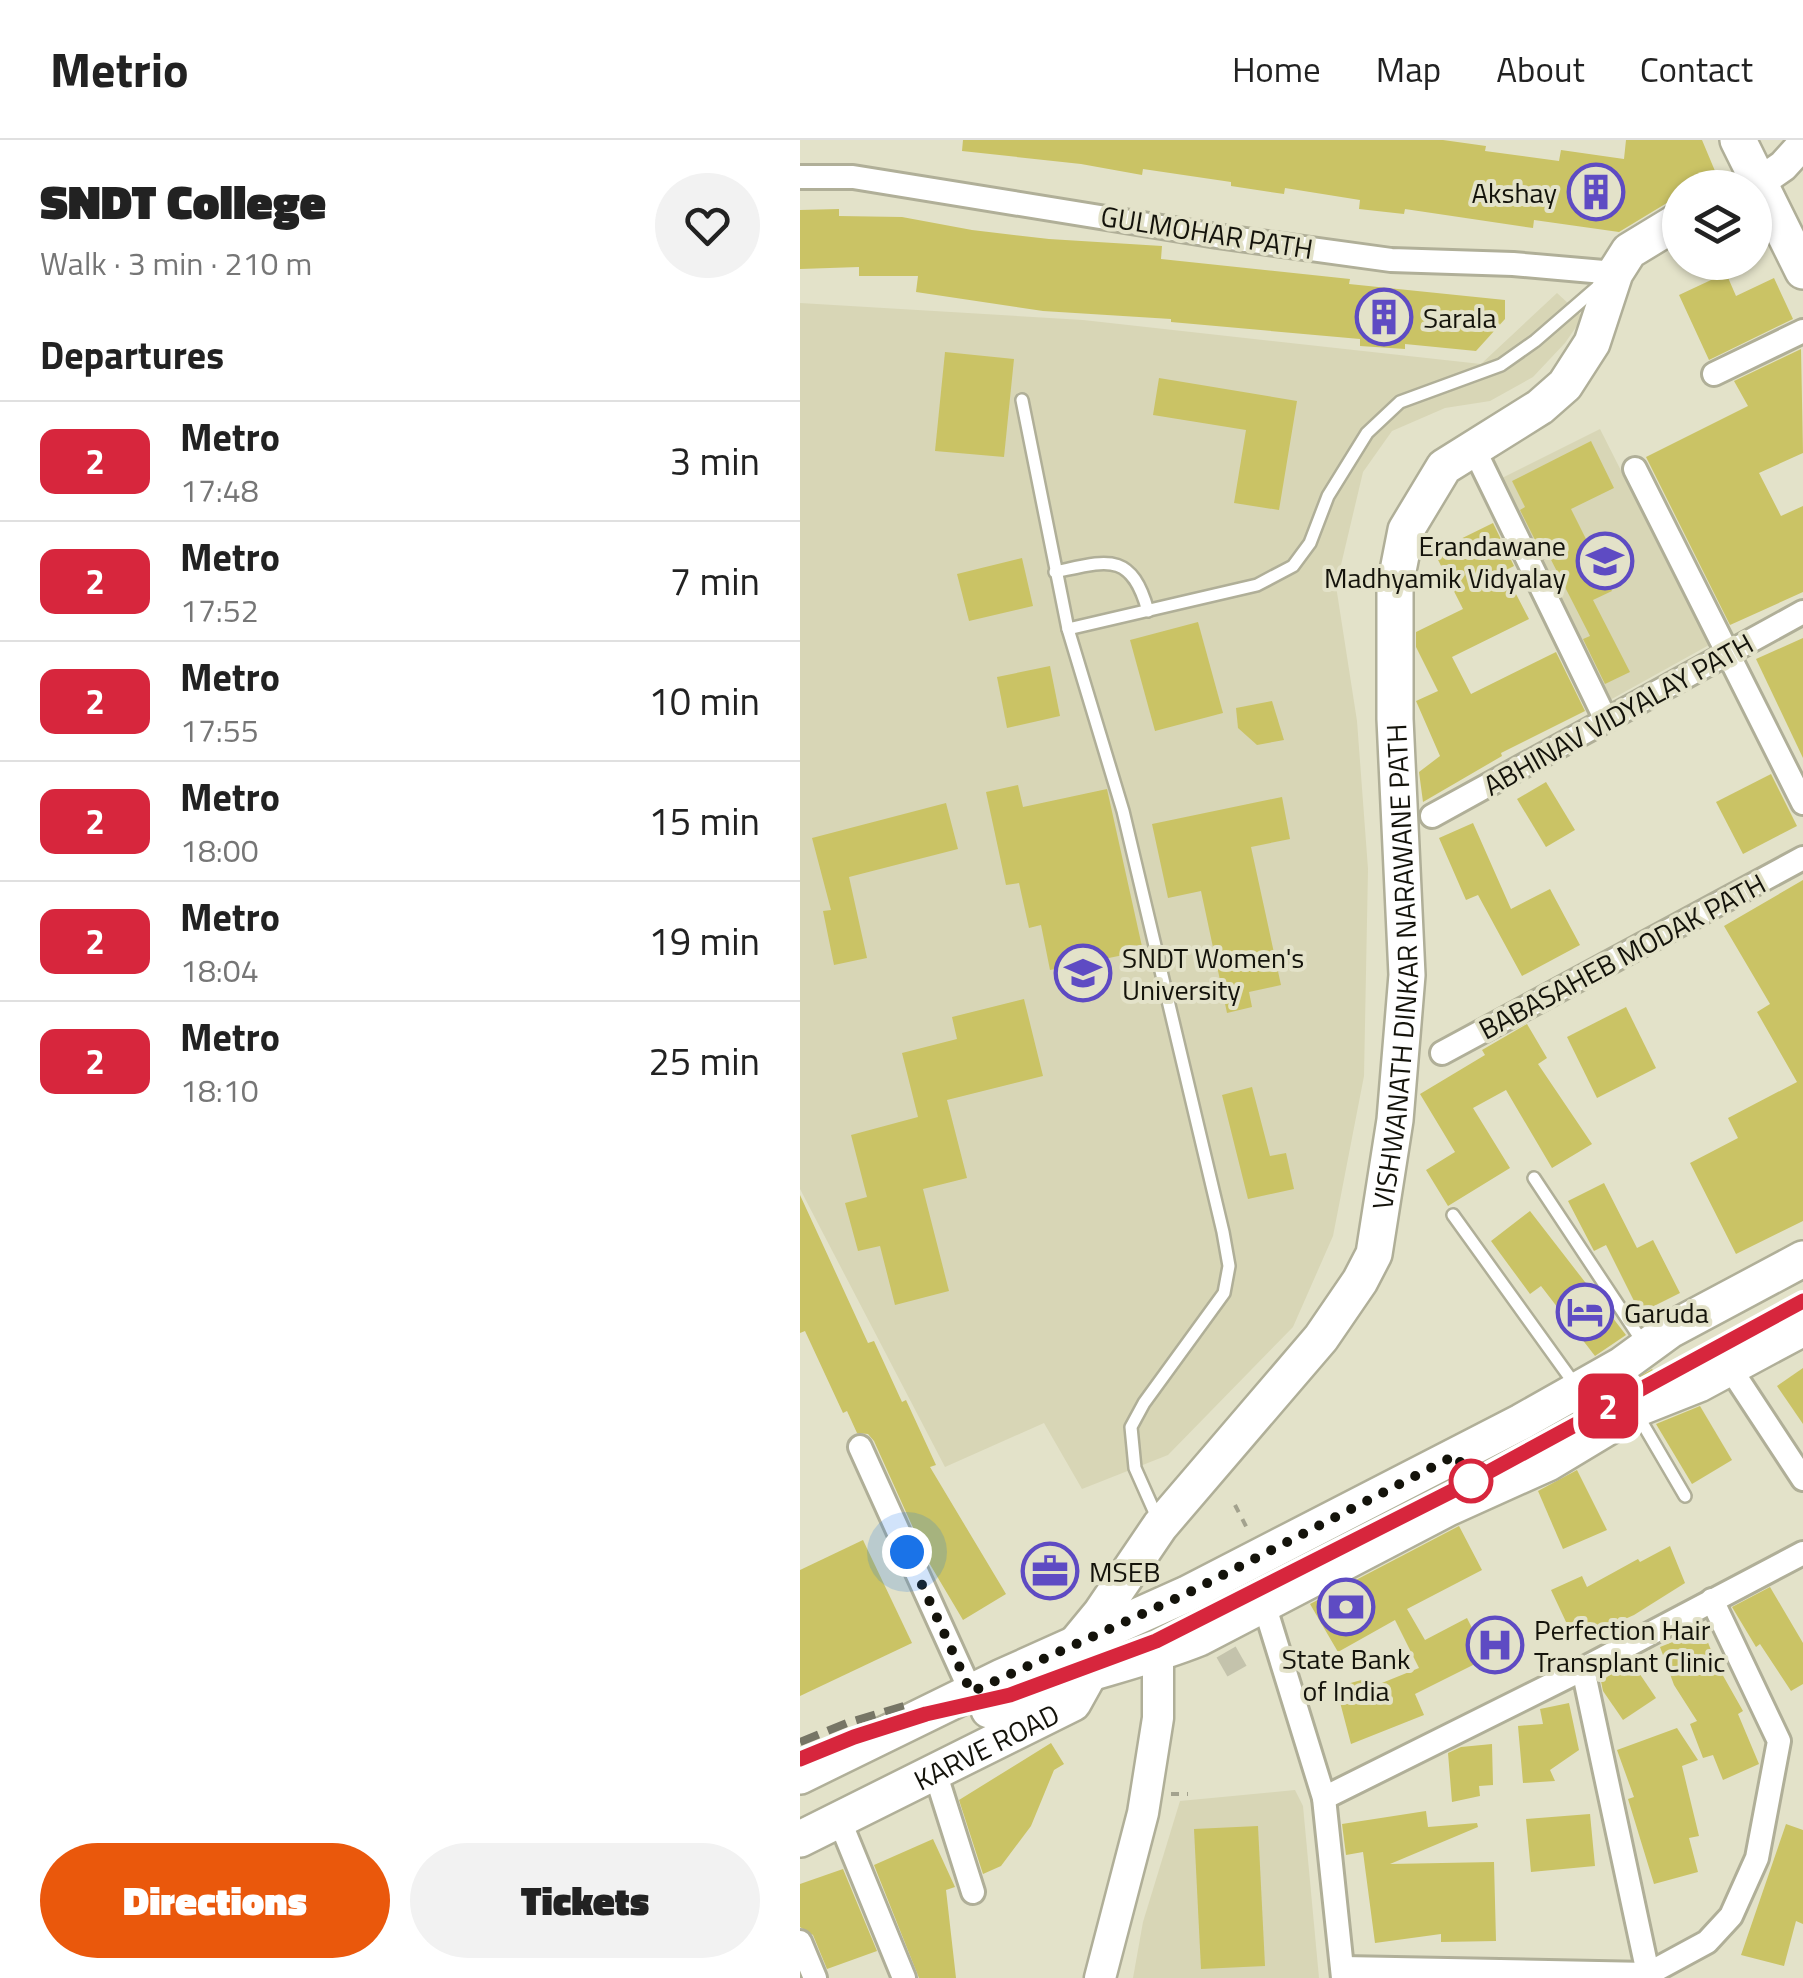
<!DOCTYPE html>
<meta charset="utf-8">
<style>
body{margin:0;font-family:"Titillium Web",sans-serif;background:#f2f2f2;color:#222;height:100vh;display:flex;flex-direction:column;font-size:38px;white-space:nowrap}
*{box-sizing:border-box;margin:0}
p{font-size:32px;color:#767676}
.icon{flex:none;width:55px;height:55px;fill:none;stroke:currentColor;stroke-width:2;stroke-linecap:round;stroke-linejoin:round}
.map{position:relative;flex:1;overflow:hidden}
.details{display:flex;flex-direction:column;background:#fff;width:800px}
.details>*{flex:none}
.badge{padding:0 20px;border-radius:15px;font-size:35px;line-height:65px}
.tools{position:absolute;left:862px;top:30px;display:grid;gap:20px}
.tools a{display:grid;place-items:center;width:110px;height:110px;border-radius:50%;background:#fff;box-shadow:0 2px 8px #0004;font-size:50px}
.you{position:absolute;width:50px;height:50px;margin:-25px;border:8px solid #fff;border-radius:50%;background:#1a73e8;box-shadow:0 0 0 15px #1a73e833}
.map>.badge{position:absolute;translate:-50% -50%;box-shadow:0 0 0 5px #fff}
h2{padding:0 40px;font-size:38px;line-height:90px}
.round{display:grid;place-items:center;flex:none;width:105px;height:105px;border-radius:52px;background:#f2f2f2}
.headline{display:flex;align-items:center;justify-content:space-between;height:170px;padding:0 40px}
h1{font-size:48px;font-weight:800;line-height:75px}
.button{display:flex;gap:20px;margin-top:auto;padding:20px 40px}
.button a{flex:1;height:115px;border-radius:60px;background:#ea580c;color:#fff;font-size:40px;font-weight:800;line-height:115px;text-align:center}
.button a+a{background:#f2f2f2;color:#222}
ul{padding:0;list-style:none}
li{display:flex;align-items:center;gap:30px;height:120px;padding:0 40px;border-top:2px solid #e0e0e0}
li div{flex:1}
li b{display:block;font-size:38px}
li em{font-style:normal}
li .badge{min-width:110px;font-weight:700;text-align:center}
header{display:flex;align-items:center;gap:60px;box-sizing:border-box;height:140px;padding:0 50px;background:#fff;border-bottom:2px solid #e0e0e0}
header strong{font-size:48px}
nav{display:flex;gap:55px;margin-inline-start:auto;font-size:35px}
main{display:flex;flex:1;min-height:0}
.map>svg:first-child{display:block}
.built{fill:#d8d6b6}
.building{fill:#cac365}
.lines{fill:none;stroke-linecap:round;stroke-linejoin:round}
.street-tunnel{stroke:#c4c3ac;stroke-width:22;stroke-dasharray:22 11;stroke-linecap:butt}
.lane-casing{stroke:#b0af98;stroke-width:16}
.street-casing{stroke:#b0af98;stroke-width:28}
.secondary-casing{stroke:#b0af98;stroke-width:35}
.primary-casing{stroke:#b0af98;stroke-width:40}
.path{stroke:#a3a28e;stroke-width:4;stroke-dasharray:8 8;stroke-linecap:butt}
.lane{stroke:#fff;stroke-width:11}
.street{stroke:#fff;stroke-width:22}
.secondary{stroke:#fff;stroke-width:30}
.primary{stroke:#fff;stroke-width:35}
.rail{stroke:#767565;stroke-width:8;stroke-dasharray:20 10;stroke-linecap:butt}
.line-casing{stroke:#fff;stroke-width:22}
.line{stroke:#d7263d;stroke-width:15}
.walk{stroke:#14130b;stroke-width:10;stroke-dasharray:0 18}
.stop-dot{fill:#fff;stroke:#d7263d;stroke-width:5}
.labels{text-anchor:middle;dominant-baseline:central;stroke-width:8;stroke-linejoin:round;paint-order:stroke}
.poi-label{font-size:28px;fill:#14130b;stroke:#e3e2c9;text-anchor:start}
.street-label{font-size:28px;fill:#14130b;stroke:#e3e2c9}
</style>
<header>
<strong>Metrio</strong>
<nav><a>Home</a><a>Map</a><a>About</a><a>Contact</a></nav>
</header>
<main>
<section class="details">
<div class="headline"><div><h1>SNDT College</h1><p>Walk · 3 min · 210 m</p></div><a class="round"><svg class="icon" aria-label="heart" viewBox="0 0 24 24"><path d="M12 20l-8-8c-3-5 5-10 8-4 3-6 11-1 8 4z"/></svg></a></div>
<h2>Departures</h2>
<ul>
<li><span class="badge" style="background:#d7263d;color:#fff">2</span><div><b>Metro</b><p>17:48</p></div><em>3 min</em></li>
<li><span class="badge" style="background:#d7263d;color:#fff">2</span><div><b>Metro</b><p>17:52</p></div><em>7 min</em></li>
<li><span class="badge" style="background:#d7263d;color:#fff">2</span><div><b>Metro</b><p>17:55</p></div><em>10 min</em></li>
<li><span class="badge" style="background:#d7263d;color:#fff">2</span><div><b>Metro</b><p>18:00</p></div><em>15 min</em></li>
<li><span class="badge" style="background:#d7263d;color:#fff">2</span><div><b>Metro</b><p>18:04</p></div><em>19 min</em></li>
<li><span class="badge" style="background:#d7263d;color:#fff">2</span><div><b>Metro</b><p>18:10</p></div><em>25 min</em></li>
</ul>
<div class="button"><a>Directions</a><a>Tickets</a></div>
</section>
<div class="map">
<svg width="1003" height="1838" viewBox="0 0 1003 1838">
<rect width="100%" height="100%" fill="#e3e2c9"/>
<g class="built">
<path d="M 757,153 L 783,177 L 765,203 L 733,237 L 690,261 L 645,268 L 592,291 L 563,332 L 536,446 L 557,581 L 568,729 L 564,936 L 533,1096 L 493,1187 L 368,1315 L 282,1349 L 244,1283 L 145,1327 L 0,1049 L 0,163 L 283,180 L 681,224 Z"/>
<path d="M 800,289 L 909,505 L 810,560 L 702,338 Z"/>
<path d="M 495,1650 L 503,1666 L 519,1838 L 333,1838 L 343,1782 L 380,1661 Z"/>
</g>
<g class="building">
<path d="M 163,0 L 643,0 L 686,6 L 685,11 L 759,21 L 761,10 L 824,19 L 826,0 L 902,0 L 915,31 L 891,48 L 880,48 L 880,55 L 819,92 L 734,80 L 733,88 L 605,69 L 604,74 L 559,69 L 560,60 L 485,48 L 484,54 L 431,46 L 431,42 L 343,29 L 342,35 L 281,24 L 162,11 Z"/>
<path d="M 39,69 L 39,76 L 102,77 L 172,90 L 249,99 L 362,106 L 361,119 L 550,139 L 549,144 L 705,160 L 705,179 L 676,211 L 605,204 L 605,209 L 560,206 L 560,199 L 371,182 L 371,179 L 243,171 L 116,152 L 118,136 L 59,136 L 59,127 L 0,129 L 0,70 Z"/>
<path d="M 926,133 L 936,156 L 974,138 L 993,179 L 909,220 L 879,155 Z"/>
<path d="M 1001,209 L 1003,313 L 959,333 L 981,376 L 1003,366 L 1003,452 L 930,485 L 846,317 L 948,266 L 934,241 Z"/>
<path d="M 145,212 L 214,219 L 204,317 L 135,311 Z"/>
<path d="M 359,238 L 497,261 L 479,370 L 434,363 L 446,290 L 353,275 Z"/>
<path d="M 791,301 L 814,348 L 771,369 L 812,451 L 793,460 L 830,532 L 805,544 L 783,499 L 790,496 L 746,410 L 741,412 L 720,370 L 725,367 L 712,341 Z"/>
<path d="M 693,383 L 714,426 L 704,431 L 729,479 L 652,517 L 671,554 L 756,512 L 785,571 L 701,613 L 702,616 L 623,662 L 619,632 L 640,616 L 616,561 L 638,551 L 616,507 L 616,492 L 663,469 L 634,412 Z"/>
<path d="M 222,418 L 233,466 L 169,481 L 157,434 Z"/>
<path d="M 398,482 L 423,573 L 355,591 L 330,500 Z"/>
<path d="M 1003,498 L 1003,618 L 956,519 Z"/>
<path d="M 250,526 L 260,576 L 207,588 L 197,537 Z"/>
<path d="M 472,561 L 484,600 L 457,605 L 438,588 L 436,568 Z"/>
<path d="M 971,634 L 997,686 L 943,714 L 916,662 Z"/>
<path d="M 746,642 L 775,690 L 746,707 L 717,659 Z"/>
<path d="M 218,645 L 223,667 L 307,649 L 343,811 L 250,830 L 241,785 L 229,788 L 219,743 L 206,745 L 186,652 Z"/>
<path d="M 482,657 L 490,699 L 451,707 L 481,845 L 449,852 L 452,867 L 427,873 L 401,751 L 368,758 L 352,684 Z"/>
<path d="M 146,663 L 158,709 L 49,737 L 67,818 L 34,825 L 23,771 L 31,770 L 12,698 Z"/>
<path d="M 673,683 L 711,769 L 750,749 L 780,805 L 722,836 L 678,755 L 666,760 L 639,698 Z"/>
<path d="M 1003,740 L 1003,1081 L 936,1114 L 890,1023 L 938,998 L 928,978 L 997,942 L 957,872 L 970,864 L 924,786 Z"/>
<path d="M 224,859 L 243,936 L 147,960 L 167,1038 L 123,1049 L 149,1151 L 95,1165 L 80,1106 L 58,1111 L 45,1063 L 67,1057 L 51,995 L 118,977 L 102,913 L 157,899 L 152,877 Z"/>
<path d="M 826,867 L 856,928 L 797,958 L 767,897 Z"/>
<path d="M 727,884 L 747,918 L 738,924 L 792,1004 L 752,1028 L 706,950 L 673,968 L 710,1028 L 648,1066 L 626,1030 L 655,1012 L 620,954 L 685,915 L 682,910 Z"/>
<path d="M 452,947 L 470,1016 L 486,1013 L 494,1049 L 448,1059 L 422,955 Z"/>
<path d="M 804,1043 L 837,1108 L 853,1100 L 880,1153 L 840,1173 L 806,1105 L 794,1111 L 768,1061 Z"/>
<path d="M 0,1055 L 68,1203 L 74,1201 L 102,1262 L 106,1260 L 136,1325 L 130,1327 L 206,1454 L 163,1480 L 128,1421 L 74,1301 L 68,1294 L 57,1293 L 47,1271 L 43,1273 L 5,1191 L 0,1193 Z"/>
<path d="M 730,1071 L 826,1195 L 795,1216 L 741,1146 L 730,1154 L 691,1101 Z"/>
<path d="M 1003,1228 L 1003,1284 L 977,1246 Z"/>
<path d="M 852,1229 L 858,1237 L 830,1249 L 738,1304 L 639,1349 L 410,1466 L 731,1301 Z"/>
<path d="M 900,1266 L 932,1320 L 892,1344 L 856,1284 Z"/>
<path d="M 777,1330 L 807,1390 L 763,1409 L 738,1351 Z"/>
<path d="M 659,1386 L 682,1430 L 607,1469 L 625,1500 L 667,1478 L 687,1518 L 615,1554 L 624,1575 L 551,1604 L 536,1547 L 565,1539 L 567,1549 L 619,1528 L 595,1480 L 538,1512 L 510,1464 Z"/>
<path d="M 63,1400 L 112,1503 L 0,1556 L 0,1430 Z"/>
<path d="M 870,1406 L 885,1443 L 834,1475 L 775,1501 L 751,1450 L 782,1436 L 787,1447 L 838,1419 L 840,1422 Z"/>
<path d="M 970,1447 L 1003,1503 L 1003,1544 L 991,1551 L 960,1504 L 956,1507 L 932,1467 Z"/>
<path d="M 903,1490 L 917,1525 L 943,1571 L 938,1574 L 959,1624 L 923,1640 L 913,1615 L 903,1618 L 890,1584 L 897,1581 L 874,1545 L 860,1507 Z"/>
<path d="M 831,1521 L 856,1558 L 823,1580 L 803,1551 L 801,1541 Z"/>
<path d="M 769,1563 L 779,1610 L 750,1630 L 755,1641 L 723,1643 L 718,1586 L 743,1584 L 740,1569 Z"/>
<path d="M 877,1588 L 898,1620 L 882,1626 L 899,1696 L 889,1698 L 898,1732 L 854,1744 L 828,1659 L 834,1657 L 817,1610 Z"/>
<path d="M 251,1603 L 264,1624 L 254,1630 L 231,1686 L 201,1726 L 183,1734 L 159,1660 Z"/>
<path d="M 692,1604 L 693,1645 L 679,1646 L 680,1656 L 652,1662 L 648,1613 L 661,1607 Z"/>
<path d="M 626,1671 L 628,1687 L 677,1683 L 678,1687 L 590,1724 L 694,1722 L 696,1801 L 641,1802 L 641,1794 L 575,1803 L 563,1712 L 546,1715 L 542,1684 Z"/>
<path d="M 790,1674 L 795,1726 L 731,1732 L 726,1679 Z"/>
<path d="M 986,1684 L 1003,1690 L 1003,1784 L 996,1781 L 984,1826 L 941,1815 Z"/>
<path d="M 458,1686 L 465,1826 L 401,1829 L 394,1689 Z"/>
<path d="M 133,1699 L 155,1747 L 146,1750 L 156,1838 L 119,1838 L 74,1725 Z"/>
<path d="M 43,1729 L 77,1811 L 27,1829 L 13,1795 L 0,1787 L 0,1744 Z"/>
</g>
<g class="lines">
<path class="street-tunnel" d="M 422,1527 L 443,1515"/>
<g class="lane-casing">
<g id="lane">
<path d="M 222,260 L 268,489 L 323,671 L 423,1092 L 429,1126 L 424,1153 L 344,1263 L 331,1287 L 335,1328 L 359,1382"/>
<path d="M 255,432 C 306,421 331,410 348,471"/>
<path d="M 268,489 L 457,445 L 493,426 L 510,403 L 528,356 L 567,293 L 600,262 L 701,225 L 735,201 L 802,143"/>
<path d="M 734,1038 L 844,1204"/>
<path d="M 653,1075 L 776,1246"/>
<path d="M 837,1274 L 885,1356"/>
</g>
</g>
<g class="street-casing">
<g id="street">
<path d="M 0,37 L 53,37 L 417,96 L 591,120 L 713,124 L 815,133"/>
<path d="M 914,234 L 1003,191"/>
<path d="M 673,307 L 806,580"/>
<path d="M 835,329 L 1003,663"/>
<path d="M 632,676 L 1003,472"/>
<path d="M 642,913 L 1003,718"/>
<path d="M 930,1228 L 1003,1339"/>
<path d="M 60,1307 L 171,1552"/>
<path d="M 464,1464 L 524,1658 L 543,1838"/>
<path d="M 783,1529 L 849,1838"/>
<path d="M 135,1632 L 173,1752"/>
<path d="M 524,1658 L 783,1529 L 1003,1413"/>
<path d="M 39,1679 L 104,1838"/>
<path d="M 0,1802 L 15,1838"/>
<path d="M 543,1828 L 848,1834 L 907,1802 L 931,1776 L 957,1718 L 979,1601 L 912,1460"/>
</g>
</g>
<g class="secondary-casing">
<g id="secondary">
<path d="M 957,44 L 983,26 L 1003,4"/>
<path d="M 300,1838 L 343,1673 L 358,1578 L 358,1514"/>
</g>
</g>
<g class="primary-casing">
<g id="primary">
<path d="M 938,0 L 1003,131"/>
<path id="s1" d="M 273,1507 L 301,1473 L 360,1386 L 521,1198 L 560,1141 L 574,1114 L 595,980 L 607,835 L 595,579 L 595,446 L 606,390 L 644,327 L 740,267 L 765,245 L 792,203 L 815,133 L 829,111 L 880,80"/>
<path d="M 189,1570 C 255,1537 330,1526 399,1498 L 648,1368 L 748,1323 L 841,1267 L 899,1244 L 1003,1188"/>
<path d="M 0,1636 L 202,1537 L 387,1454 L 721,1282 L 822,1225 L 870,1190 L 1003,1119"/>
<path id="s2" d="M 0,1699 L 273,1563 L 288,1536"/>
</g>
</g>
<g class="path">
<path d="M 435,1365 L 449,1392"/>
<path d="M 371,1654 L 388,1654"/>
</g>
<use href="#lane" class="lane"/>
<use href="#street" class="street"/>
<use href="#secondary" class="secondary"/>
<use href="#primary" class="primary"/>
<g class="rail">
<path d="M 0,1602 L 47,1583 L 104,1566"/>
<path d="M 0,1619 L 127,1574 L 209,1555 L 356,1501 L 670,1341 L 1003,1161"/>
</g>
</g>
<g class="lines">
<g class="line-casing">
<path id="line" d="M 0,1619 L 54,1597 L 126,1574 L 210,1555 L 356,1501 L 670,1342 L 1003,1161"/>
</g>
<use href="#line" class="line"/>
<path class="walk" d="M 107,1412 L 171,1552 L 386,1454 L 656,1315 L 671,1341"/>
</g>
<defs>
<g id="building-ring" transform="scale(2.875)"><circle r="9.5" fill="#e3e2c9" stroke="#5e4bc3" stroke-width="1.5"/><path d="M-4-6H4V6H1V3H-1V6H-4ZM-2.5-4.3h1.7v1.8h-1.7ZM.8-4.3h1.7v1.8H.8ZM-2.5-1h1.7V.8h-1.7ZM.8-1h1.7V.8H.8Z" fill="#5e4bc3"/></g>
<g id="school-ring" transform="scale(2.875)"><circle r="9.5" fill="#e3e2c9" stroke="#5e4bc3" stroke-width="1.5"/><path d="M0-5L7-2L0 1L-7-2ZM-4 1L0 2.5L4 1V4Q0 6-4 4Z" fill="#5e4bc3"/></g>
<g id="university-ring" transform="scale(2.875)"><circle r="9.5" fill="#e3e2c9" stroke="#5e4bc3" stroke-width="1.5"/><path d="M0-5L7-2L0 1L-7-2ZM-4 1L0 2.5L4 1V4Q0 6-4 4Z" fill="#5e4bc3"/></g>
<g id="hotel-ring" transform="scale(2.875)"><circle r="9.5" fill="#e3e2c9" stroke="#5e4bc3" stroke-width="1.5"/><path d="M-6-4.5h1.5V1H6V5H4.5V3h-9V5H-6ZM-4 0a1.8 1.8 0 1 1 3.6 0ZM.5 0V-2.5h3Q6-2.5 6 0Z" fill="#5e4bc3"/></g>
<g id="office-ring" transform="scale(2.875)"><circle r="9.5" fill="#e3e2c9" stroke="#5e4bc3" stroke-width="1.5"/><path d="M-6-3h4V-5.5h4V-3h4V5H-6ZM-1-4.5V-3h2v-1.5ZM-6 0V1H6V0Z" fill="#5e4bc3"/></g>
<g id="bank-ring" transform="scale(2.875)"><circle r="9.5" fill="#e3e2c9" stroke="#5e4bc3" stroke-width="1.5"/><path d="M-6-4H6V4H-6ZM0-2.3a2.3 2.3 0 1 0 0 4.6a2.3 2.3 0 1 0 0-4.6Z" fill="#5e4bc3"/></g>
<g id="hospital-ring" transform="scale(2.875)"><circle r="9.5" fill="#e3e2c9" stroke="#5e4bc3" stroke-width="1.5"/><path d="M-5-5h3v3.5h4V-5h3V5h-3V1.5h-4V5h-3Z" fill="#5e4bc3"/></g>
</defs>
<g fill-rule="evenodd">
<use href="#building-ring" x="796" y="52"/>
<use href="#building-ring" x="584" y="177"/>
<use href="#school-ring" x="805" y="421"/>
<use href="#university-ring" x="283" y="833"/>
<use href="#hotel-ring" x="785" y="1172"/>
<use href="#office-ring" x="250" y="1431"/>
<use href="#bank-ring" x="546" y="1467"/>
<use href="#hospital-ring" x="695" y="1505"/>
</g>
<circle class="stop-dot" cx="671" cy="1341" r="20"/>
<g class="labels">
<g class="poi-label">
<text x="757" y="52" text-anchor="end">Akshay</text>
<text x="623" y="177">Sarala</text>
<text x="766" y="405" text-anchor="end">Erandawane<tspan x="766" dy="32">Madhyamik Vidyalay</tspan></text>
<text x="322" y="817">SNDT Women's<tspan x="322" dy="32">University</tspan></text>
<text x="824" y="1172">Garuda</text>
<text x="289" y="1431">MSEB</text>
<text x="734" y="1489">Perfection Hair<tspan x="734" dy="32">Transplant Clinic</tspan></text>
<text x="546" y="1518" text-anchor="middle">State Bank<tspan x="546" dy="32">of India</tspan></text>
</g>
<g class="street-label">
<text transform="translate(407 92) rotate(9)">GULMOHAR PATH</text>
<text transform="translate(818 574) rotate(-29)">ABHINAV VIDYALAY PATH</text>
<text transform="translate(822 816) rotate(-28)">BABASAHEB MODAK PATH</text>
<text stroke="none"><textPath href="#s1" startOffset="785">VISHWANATH DINKAR NARAWANE PATH</textPath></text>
<text stroke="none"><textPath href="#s2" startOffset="208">KARVE ROAD</textPath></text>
</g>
</g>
</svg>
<div class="tools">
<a><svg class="icon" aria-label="layers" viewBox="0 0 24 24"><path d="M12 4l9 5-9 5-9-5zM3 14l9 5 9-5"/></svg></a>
</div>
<div class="you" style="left:107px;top:1412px"></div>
<b class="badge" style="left:808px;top:1266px;background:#d7263d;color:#fff">2</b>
</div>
</main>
